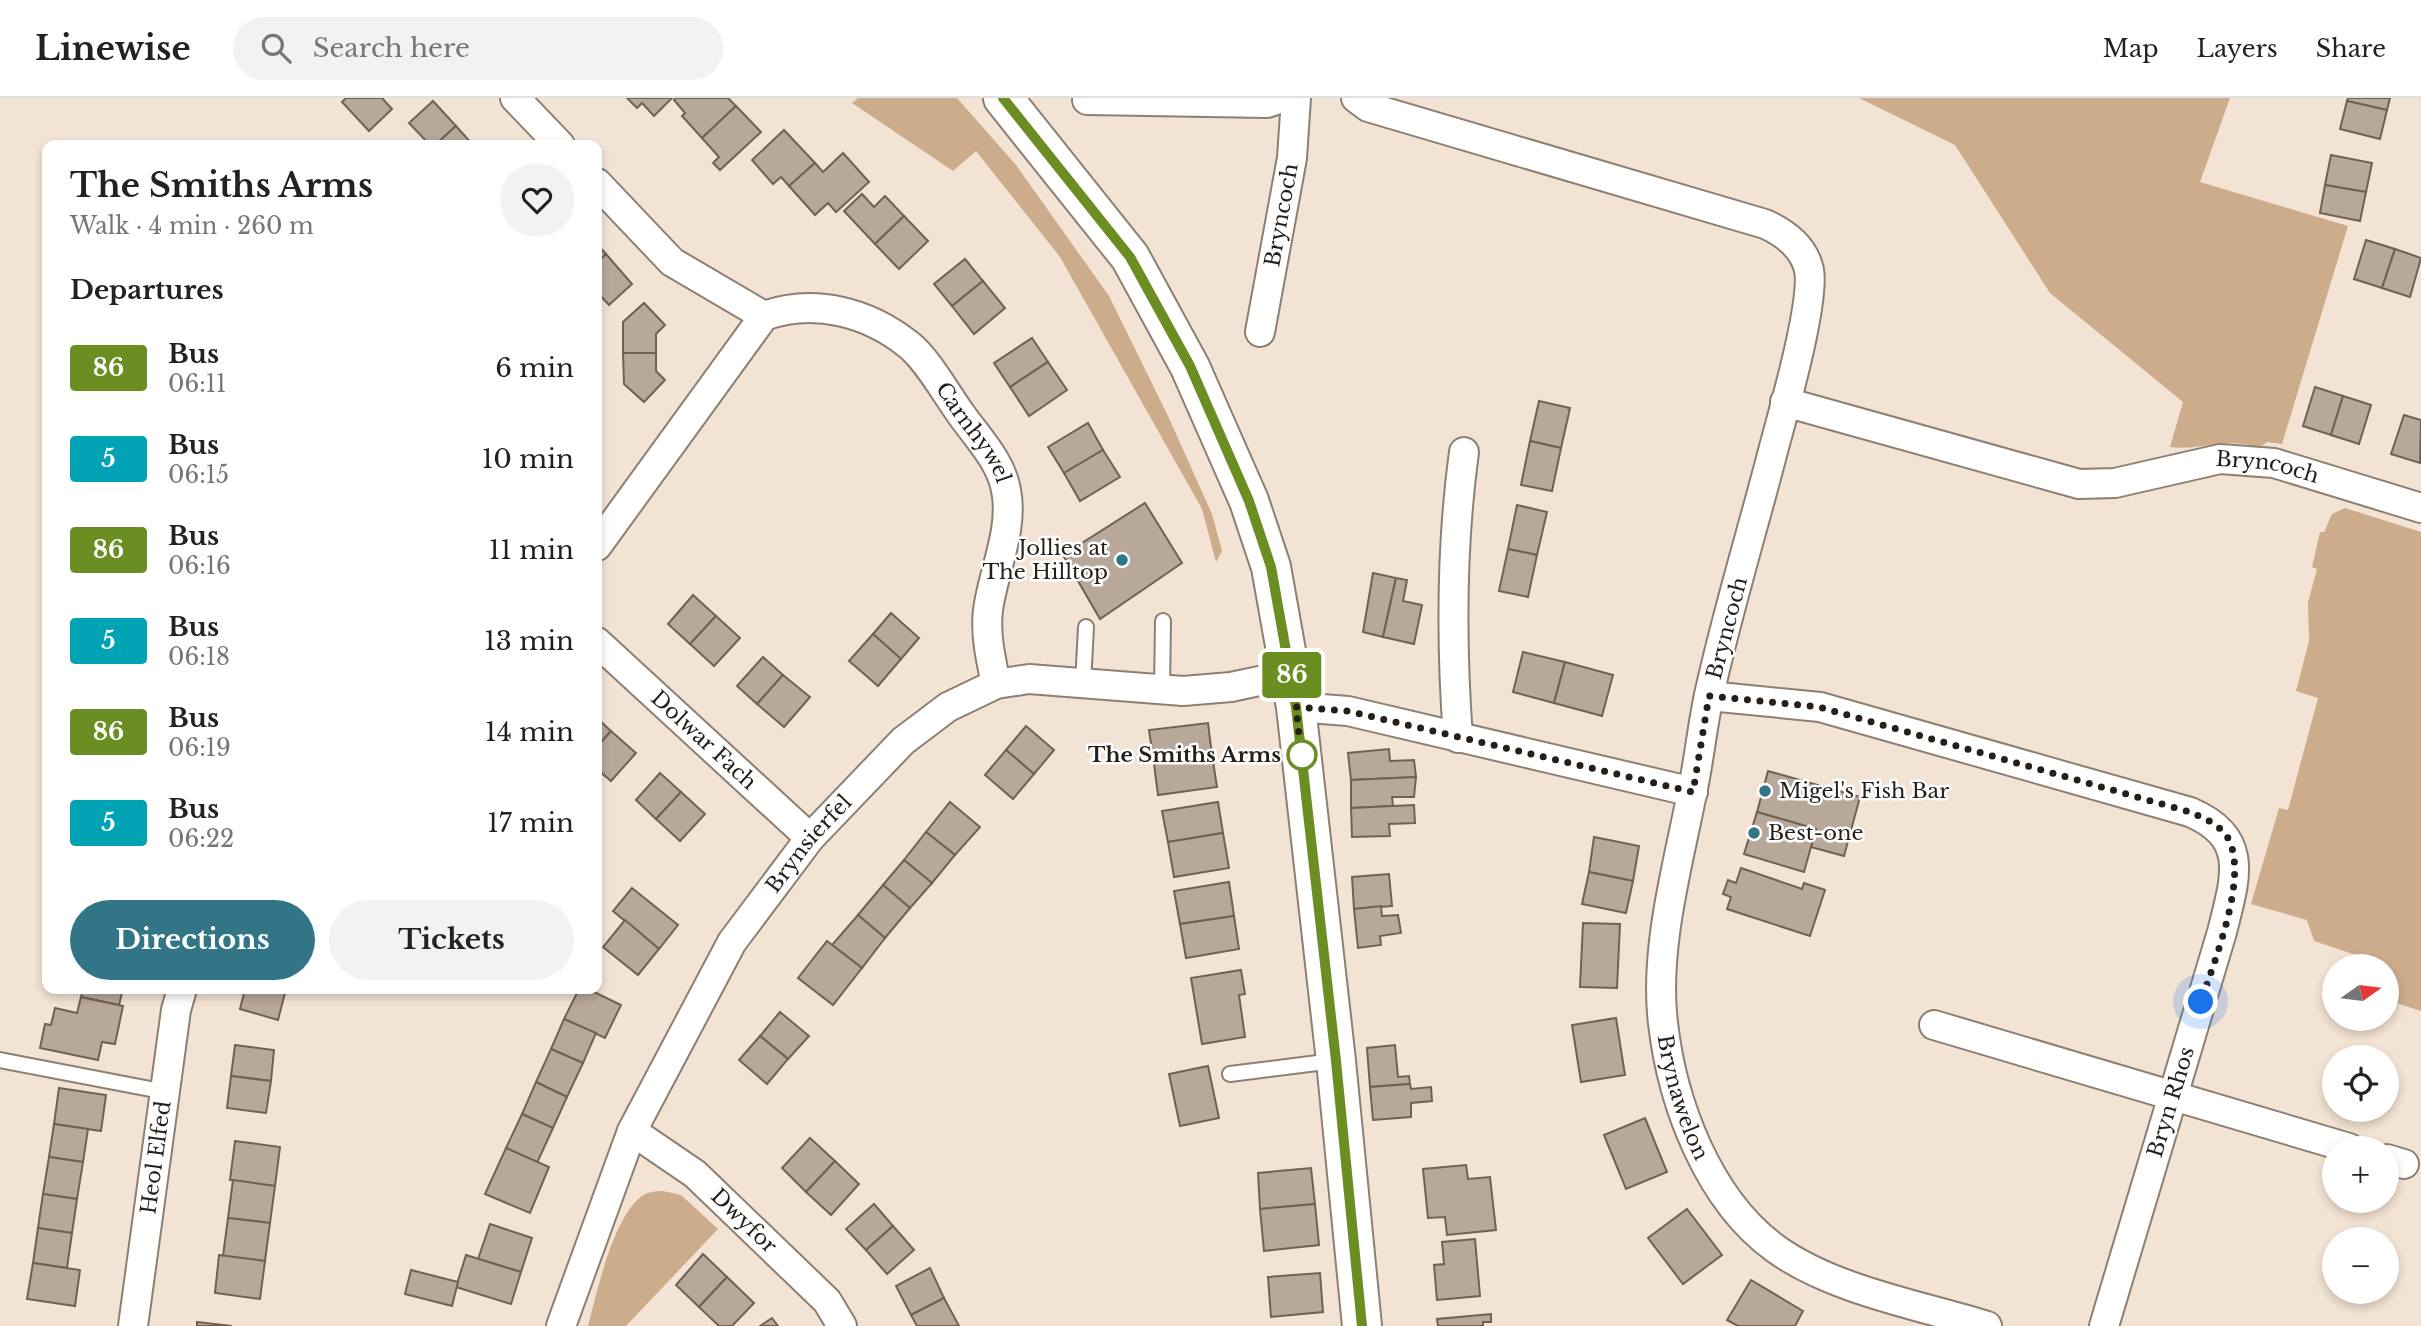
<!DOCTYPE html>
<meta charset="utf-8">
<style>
body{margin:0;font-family:"Libre Baskerville",serif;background:#f2f2f2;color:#222;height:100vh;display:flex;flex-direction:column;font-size:26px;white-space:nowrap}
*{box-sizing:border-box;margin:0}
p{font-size:23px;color:#767676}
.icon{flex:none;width:38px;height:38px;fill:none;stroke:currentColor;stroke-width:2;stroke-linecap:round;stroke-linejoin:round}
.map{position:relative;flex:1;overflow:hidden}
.sheet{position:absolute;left:42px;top:42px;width:560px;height:854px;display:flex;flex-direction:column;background:#fff;border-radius:14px;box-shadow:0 4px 10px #0003}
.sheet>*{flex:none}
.badge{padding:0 14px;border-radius:5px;font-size:24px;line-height:46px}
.needle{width:46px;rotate:76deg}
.fabs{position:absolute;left:2322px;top:856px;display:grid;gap:14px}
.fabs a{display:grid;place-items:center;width:77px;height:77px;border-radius:50%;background:#fff;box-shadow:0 4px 10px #0003;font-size:35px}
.you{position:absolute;width:35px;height:35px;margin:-18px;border:5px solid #fff;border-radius:50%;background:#1a73e8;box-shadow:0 0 0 10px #1a73e833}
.map>.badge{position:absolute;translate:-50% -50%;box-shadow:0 0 0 4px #fff}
h2{padding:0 28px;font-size:26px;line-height:63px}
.round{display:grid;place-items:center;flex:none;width:74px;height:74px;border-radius:37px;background:#f2f2f2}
.overview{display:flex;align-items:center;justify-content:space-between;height:119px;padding:0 28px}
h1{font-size:33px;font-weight:800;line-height:52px}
.action{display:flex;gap:14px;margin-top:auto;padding:14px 28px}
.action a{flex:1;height:80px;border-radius:42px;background:#327586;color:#fff;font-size:28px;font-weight:800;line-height:80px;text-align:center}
.action a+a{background:#f2f2f2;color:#222}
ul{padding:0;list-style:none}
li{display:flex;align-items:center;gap:21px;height:91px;padding:0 28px}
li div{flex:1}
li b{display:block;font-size:26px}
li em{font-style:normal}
li .badge{min-width:77px;font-weight:700;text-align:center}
header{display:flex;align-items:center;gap:42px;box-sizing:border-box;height:98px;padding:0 35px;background:#fff;border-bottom:2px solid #e0e0e0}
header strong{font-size:33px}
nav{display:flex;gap:38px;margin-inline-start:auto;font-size:24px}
.search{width:490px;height:63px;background:#f2f2f2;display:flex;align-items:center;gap:18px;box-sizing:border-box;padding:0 24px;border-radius:38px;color:#767676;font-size:26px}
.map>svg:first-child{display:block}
.green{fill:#cdac8b}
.building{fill:#b7a89a;stroke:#6f6254;stroke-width:2}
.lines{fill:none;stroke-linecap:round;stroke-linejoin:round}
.service-casing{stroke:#8d7f71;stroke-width:18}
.minor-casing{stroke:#8d7f71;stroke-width:32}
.secondary-casing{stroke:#8d7f71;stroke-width:42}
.service{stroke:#fff;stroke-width:14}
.minor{stroke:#fff;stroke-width:28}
.secondary{stroke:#fff;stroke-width:38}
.line-casing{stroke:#fff;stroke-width:16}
.line{stroke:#6b8e23;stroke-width:10}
.walk{stroke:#251f1a;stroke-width:7;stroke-dasharray:0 12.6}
.poi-dot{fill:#327586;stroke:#fff;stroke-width:2.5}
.stop-dot{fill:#fff;stroke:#6b8e23;stroke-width:3.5}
.labels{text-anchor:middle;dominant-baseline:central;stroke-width:5;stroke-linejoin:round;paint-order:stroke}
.street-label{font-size:21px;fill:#251f1a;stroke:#fff}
.poi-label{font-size:21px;fill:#251f1a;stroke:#fff;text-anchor:start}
.stop-label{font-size:21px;font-weight:bold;fill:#251f1a;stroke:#fff;text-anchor:end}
</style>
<header>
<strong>Linewise</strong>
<div class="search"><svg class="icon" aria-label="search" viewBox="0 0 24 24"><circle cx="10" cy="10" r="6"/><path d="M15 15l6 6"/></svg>Search here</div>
<nav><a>Map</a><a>Layers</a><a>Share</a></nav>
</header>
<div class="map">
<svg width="2421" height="1228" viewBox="0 0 2421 1228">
<rect width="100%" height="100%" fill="#f3e3d4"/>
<g class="green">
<path d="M 858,0 L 957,0 L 1016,67 L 1109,198 L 1168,318 L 1212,416 L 1222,453 L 1216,464 L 1202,411 L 1060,159 L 976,53 L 953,73 L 852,5 Z"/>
<path d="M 1859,0 L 2230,0 L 2200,84 L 2348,128 L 2282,346 L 2267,344 L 2259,350 C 2228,338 2202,353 2170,349 L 2183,304 L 2050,195 L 1955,47 Z"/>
<path d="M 2345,410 L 2421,434 L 2421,913 L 2387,902 L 2387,868 L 2353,868 L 2356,857 L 2314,843 L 2307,822 L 2251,806 L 2279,710 L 2288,712 L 2318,600 L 2296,593 L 2309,543 L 2308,504 L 2317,471 L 2312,469 L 2320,434 L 2324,434 L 2332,416 Z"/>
<path d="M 663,1093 L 681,1097 L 718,1131 L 626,1228 L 588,1228 C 597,1194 613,1119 642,1098 C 647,1094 656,1093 663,1093 Z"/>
</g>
<g class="building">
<path d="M 346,0 L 382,0 L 392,11 L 369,33 L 342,4 Z"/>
<path d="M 627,0 L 672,0 L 654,18 L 642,5 L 637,10 Z"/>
<path d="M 676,0 L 728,0 L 736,8 L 702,40 L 682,18 L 685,15 L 674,2 Z"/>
<path d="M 2348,0 L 2390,0 L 2387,12 L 2347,3 Z"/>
<path d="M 433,3 L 456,28 L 435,47 L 430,47 L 409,25 Z"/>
<path d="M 2347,3 L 2387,12 L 2380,41 L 2340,31 Z"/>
<path d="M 736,8 L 761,34 L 720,72 L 713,65 L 719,59 L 702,40 Z"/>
<path d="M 456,28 L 473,47 L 435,47 Z"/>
<path d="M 784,32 L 815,65 L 789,88 L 781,79 L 773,86 L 752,62 Z"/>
<path d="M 843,55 L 869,84 L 836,114 L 828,105 L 815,117 L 789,88 L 815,65 L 823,74 Z"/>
<path d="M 2331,57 L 2372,65 L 2366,94 L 2325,87 Z"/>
<path d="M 2325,87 L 2366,94 L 2360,123 L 2320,115 Z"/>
<path d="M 862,96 L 874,109 L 885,98 L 904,118 L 875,146 L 844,113 Z"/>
<path d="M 904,118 L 928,143 L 899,171 L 875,146 Z"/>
<path d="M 2366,142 L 2395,151 L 2382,190 L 2354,181 Z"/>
<path d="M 597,146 L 606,156 L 597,165 Z"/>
<path d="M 2395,151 L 2421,160 L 2410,199 L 2382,190 Z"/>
<path d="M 606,156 L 632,186 L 609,207 L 597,194 L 597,165 Z"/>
<path d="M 965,161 L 983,183 L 952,208 L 934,186 Z"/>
<path d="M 983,183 L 1005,210 L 974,236 L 952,208 Z"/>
<path d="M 644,205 L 665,227 L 656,236 L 656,255 L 623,255 L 623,224 Z"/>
<path d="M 1032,240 L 1048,264 L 1010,289 L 994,265 Z"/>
<path d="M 623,255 L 656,255 L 656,273 L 665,282 L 644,304 L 624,286 Z"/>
<path d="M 1048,264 L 1067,292 L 1029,318 L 1010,289 Z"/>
<path d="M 2315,289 L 2343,298 L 2331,337 L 2303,328 Z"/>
<path d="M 2343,298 L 2371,307 L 2359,346 L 2331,337 Z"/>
<path d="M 1539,303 L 1570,310 L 1561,350 L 1530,343 Z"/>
<path d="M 2404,317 L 2421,322 L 2420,365 L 2391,356 Z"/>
<path d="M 1088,325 L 1103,352 L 1064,375 L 1048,349 Z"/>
<path d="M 1530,343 L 1561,350 L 1552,393 L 1521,387 Z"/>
<path d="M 1103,352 L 1120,379 L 1080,403 L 1064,375 Z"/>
<path d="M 1145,405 L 1182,465 L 1100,521 L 1063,457 Z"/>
<path d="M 1517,407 L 1547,414 L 1537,457 L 1508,451 Z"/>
<path d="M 1508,451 L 1537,457 L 1528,499 L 1499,493 Z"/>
<path d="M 1373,475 L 1396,480 L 1383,539 L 1363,534 Z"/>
<path d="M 1396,480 L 1407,482 L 1403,503 L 1422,507 L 1414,546 L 1383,539 Z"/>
<path d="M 693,497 L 716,518 L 690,546 L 668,526 Z"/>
<path d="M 891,515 L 919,540 L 901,561 L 873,536 Z"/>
<path d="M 716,518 L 740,540 L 714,568 L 690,546 Z"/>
<path d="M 873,536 L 901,561 L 878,588 L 849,563 Z"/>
<path d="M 1523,554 L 1565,564 L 1554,605 L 1513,594 Z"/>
<path d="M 763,559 L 783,577 L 757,606 L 737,588 Z"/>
<path d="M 1565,564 L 1613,577 L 1602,618 L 1554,605 Z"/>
<path d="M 783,577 L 810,599 L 784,629 L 757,606 Z"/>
<path d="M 597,620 L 611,633 L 597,649 Z"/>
<path d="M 1208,625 L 1212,657 L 1154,666 L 1149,632 Z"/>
<path d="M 1026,628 L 1054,652 L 1034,676 L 1006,652 Z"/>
<path d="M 611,633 L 636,655 L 611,683 L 597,671 L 597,649 Z"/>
<path d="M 1389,651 L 1390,663 L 1414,662 L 1416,679 L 1351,682 L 1348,655 Z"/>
<path d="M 1006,652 L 1034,676 L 1013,701 L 985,677 Z"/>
<path d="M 1212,657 L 1217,689 L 1158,697 L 1154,666 Z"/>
<path d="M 1768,673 L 1860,699 L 1844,758 L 1811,749 L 1816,731 L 1757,714 Z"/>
<path d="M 660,675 L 681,694 L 656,721 L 636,702 Z"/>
<path d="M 1416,679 L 1414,699 L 1392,699 L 1393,708 L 1351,710 L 1351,682 Z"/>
<path d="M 681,694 L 705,716 L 680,743 L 656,721 Z"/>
<path d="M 950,704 L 980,729 L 955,757 L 926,734 Z"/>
<path d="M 1218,704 L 1223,735 L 1168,744 L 1162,713 Z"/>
<path d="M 1414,707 L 1415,725 L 1389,726 L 1390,738 L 1352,739 L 1351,710 Z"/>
<path d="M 1757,714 L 1816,731 L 1804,774 L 1744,756 Z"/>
<path d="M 926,734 L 955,757 L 932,785 L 904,762 Z"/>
<path d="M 1223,735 L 1229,770 L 1174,779 L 1168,744 Z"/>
<path d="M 1594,739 L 1639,748 L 1633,783 L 1589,774 Z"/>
<path d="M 904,762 L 932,785 L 910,810 L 883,787 Z"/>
<path d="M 1741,770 L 1802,791 L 1804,785 L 1825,792 L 1810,838 L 1727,811 L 1731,799 L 1723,796 L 1728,782 L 1736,785 Z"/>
<path d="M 1589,774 L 1633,783 L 1626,815 L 1582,806 Z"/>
<path d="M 1389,776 L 1392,808 L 1354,811 L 1352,779 Z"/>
<path d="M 1229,784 L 1234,818 L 1180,826 L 1174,793 Z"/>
<path d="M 883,787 L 910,810 L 885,840 L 858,817 Z"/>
<path d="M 632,790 L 678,827 L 659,851 L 613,813 Z"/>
<path d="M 1381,808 L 1382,818 L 1398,817 L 1401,835 L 1380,838 L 1381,847 L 1358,850 L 1354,811 Z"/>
<path d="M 858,817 L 885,840 L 862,870 L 832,847 Z"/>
<path d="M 1234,818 L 1239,851 L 1186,860 L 1180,826 Z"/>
<path d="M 625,822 L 659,851 L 638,877 L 603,849 Z"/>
<path d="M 1583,825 L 1620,826 L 1617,890 L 1580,889 Z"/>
<path d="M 827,843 L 862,870 L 833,907 L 798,880 Z"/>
<path d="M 1241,872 L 1245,896 L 1239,897 L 1245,939 L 1202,946 L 1191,880 Z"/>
<path d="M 83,891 L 123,891 L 119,907 L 81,899 Z"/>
<path d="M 245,891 L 286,891 L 278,922 L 240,911 Z"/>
<path d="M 579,891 L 588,891 L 621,907 L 605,940 L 564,921 Z"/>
<path d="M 81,899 L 123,908 L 115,946 L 102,944 L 98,962 L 40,950 L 45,926 L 51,927 L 55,910 L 77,915 Z"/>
<path d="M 780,914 L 809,938 L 788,961 L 760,938 Z"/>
<path d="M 1616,920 L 1625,977 L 1581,984 L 1572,927 Z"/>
<path d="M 564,921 L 596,935 L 583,965 L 551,951 Z"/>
<path d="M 760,938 L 788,961 L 767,986 L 739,962 Z"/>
<path d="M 235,947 L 274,952 L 271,983 L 231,978 Z"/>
<path d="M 1395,947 L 1398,979 L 1409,978 L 1410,986 L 1370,989 L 1367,950 Z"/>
<path d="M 551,951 L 583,965 L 567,999 L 536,984 Z"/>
<path d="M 1208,968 L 1219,1020 L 1180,1028 L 1169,976 Z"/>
<path d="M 231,978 L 271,983 L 266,1015 L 227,1010 Z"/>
<path d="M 536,984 L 567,999 L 553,1030 L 522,1016 Z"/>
<path d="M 1410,986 L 1411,991 L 1431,989 L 1432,1003 L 1411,1005 L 1411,1019 L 1373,1022 L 1370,989 Z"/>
<path d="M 59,990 L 106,997 L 101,1033 L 54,1026 Z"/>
<path d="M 522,1016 L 553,1030 L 537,1065 L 506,1050 Z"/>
<path d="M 1645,1020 L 1667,1074 L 1626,1091 L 1604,1037 Z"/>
<path d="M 54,1026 L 88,1031 L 83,1064 L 49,1059 Z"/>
<path d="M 810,1040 L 835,1063 L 806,1094 L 782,1070 Z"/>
<path d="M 235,1043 L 280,1049 L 275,1088 L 230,1082 Z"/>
<path d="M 506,1050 L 549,1069 L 530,1115 L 485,1096 Z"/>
<path d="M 49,1059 L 83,1064 L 77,1101 L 43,1096 Z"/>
<path d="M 835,1063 L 859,1086 L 831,1117 L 806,1094 Z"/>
<path d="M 1466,1067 L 1468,1081 L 1490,1079 L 1496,1132 L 1447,1137 L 1445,1119 L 1428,1120 L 1423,1071 Z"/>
<path d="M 1311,1070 L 1315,1106 L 1260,1111 L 1258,1075 Z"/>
<path d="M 233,1082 L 275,1088 L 270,1125 L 228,1120 Z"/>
<path d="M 43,1096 L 77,1101 L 72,1135 L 38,1130 Z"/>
<path d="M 874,1106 L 893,1128 L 866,1152 L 846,1131 Z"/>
<path d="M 1315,1106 L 1319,1147 L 1264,1153 L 1260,1111 Z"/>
<path d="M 1687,1111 L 1722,1157 L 1683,1186 L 1648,1140 Z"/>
<path d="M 228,1120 L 270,1125 L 265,1163 L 223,1158 Z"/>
<path d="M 490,1126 L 532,1140 L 521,1174 L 478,1161 Z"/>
<path d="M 893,1128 L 914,1152 L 887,1176 L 866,1152 Z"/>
<path d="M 38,1130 L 72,1135 L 67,1170 L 33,1165 Z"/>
<path d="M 1475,1141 L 1480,1198 L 1437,1202 L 1434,1167 L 1444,1166 L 1442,1144 Z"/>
<path d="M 703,1156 L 727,1179 L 699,1209 L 676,1187 Z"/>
<path d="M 219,1157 L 265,1163 L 260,1201 L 215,1195 Z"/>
<path d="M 466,1157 L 521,1174 L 511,1206 L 456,1189 Z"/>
<path d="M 33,1165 L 80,1172 L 75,1208 L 27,1201 Z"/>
<path d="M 930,1170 L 944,1200 L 911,1217 L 896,1188 Z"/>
<path d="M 411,1172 L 458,1184 L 452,1208 L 405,1196 Z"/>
<path d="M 1320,1175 L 1323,1214 L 1271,1219 L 1268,1179 Z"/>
<path d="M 727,1179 L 754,1205 L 732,1228 L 719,1228 L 699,1209 Z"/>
<path d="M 1751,1182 L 1803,1213 L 1795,1228 L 1738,1228 L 1727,1222 Z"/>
<path d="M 944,1200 L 959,1228 L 917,1228 L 911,1217 Z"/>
<path d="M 1491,1216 L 1491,1224 L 1483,1224 L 1483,1228 L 1438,1228 L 1437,1221 Z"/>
<path d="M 772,1220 L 778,1228 L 760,1228 Z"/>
<path d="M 197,1224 L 232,1228 L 197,1228 Z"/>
</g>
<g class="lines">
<g class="service-casing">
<g id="service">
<path d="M 1083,585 L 1086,529"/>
<path d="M 1162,591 L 1163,523"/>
<path d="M 0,962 L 166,994"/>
<path d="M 1230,976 L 1333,963"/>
</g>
</g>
<g class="minor-casing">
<g id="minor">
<path d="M 515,0 L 560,47"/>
<path id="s1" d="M 1356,0 L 1368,9 L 1765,126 C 1785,135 1804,149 1809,172 C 1815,205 1783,315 1773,353 C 1752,434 1727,515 1709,597 C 1702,630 1699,663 1692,695 C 1678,767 1654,851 1663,925 C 1672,1005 1708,1102 1776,1151 C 1833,1192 1919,1207 1987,1228"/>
<path d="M 1087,2 L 1267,5 L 1282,0"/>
<path d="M 597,85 L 672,164 L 764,218"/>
<path id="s2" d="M 1260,234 L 1292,60 L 1296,0"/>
<path id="s3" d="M 1785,304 L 2079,386 L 2115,385 L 2220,361 L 2274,365 L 2421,410"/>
<path id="s4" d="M 597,448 L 764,218 C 814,200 868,214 909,247 C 928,262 948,299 963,319 C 979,341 1001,364 1006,392 C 1014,431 993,474 988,512 C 985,537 991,562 996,586"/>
<path id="s5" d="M 597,544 L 810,740"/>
<path d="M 1709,598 L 1820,609 L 2190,714 C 2251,740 2235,781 2222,834 L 2104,1228"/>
<path d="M 1296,609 L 1348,613 L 1693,694"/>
<path d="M 1458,640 C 1451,544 1451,449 1464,354"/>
<path d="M 1934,927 L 2349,1050"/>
<path id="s6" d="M 632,1033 L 695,1076 L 827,1203 L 842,1228"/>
<path d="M 2387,1061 L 2404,1066"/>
<path id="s7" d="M 133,1228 L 176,912 L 182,891"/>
<path id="s8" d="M 561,1228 L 632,1033 L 732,844 L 810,740 L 903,643 L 948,609 L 996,586 L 1029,581 L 1183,593 L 1231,589 L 1292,576"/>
</g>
</g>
<g class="secondary-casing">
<path id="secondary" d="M 1003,0 L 1130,159 L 1190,269 L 1249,403 L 1271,469 L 1296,609 L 1336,963 L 1362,1228"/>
</g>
<use href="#service" class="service"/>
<use href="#minor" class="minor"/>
<use href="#secondary" class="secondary"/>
</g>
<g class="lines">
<g class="line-casing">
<path id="line" d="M 1003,0 L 1130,159 L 1190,268 L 1249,403 L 1271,469 L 1296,609 L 1336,963 L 1362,1228"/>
</g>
<use href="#line" class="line"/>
<path class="walk" d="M 1302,657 L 1302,664 L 1296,609 L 1348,613 L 1693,694 L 1709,598 L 1819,609 L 2190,714 C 2204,720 2221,727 2229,742 C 2248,782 2214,863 2201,904"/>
</g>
<g class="poi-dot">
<circle cx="1122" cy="462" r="7"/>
<circle cx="1765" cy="693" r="7"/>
<circle cx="1754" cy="735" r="7"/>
</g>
<circle class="stop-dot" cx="1302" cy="657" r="14"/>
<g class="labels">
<g class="street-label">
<text stroke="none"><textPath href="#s2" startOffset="119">Bryncoch</textPath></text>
<text stroke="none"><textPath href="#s4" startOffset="548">Carnhywel</textPath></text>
<text stroke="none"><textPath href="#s3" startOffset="497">Bryncoch</textPath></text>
<text transform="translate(1727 530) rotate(-75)">Bryncoch</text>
<text stroke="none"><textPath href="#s5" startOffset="145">Dolwar Fach</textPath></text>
<text stroke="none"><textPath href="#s8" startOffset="546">Brynsierfel</textPath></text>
<text stroke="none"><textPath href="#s1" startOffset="1342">Brynawelon</textPath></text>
<text transform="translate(2171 1004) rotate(-73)">Bryn Rhos</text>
<text stroke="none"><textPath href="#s7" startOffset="170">Heol Elfed</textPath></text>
<text stroke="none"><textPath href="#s6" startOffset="144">Dwyfor</textPath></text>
</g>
<g class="poi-label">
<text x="1108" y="450" text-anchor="end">Jollies at<tspan x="1108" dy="24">The Hilltop</tspan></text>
<text x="1779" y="693">Migel's Fish Bar</text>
<text x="1768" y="735">Best-one</text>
</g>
<g class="stop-label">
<text x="1281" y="657">The Smiths Arms</text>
</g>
</g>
</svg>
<div class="fabs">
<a><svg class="needle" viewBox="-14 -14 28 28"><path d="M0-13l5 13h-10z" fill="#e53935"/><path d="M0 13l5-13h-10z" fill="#767676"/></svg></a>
<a><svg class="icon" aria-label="locate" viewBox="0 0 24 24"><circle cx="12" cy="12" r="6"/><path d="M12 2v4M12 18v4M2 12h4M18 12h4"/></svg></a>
<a>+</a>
<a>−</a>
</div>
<div class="you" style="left:2201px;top:904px"></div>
<b class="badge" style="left:1292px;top:577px;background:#6b8e23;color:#fff">86</b>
<section class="sheet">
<div class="overview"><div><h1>The Smiths Arms</h1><p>Walk · 4 min · 260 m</p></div><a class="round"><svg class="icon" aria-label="heart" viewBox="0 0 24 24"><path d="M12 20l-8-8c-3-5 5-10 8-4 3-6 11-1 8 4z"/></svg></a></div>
<h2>Departures</h2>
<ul>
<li><span class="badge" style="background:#6b8e23;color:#fff">86</span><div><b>Bus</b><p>06:11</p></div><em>6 min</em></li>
<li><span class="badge" style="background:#00a3b4;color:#fff">5</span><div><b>Bus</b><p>06:15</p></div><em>10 min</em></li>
<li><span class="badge" style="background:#6b8e23;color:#fff">86</span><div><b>Bus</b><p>06:16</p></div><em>11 min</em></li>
<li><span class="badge" style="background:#00a3b4;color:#fff">5</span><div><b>Bus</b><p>06:18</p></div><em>13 min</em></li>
<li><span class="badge" style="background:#6b8e23;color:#fff">86</span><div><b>Bus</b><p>06:19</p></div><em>14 min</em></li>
<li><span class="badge" style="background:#00a3b4;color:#fff">5</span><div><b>Bus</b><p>06:22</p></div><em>17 min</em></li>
</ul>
<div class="action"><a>Directions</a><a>Tickets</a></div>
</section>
</div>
